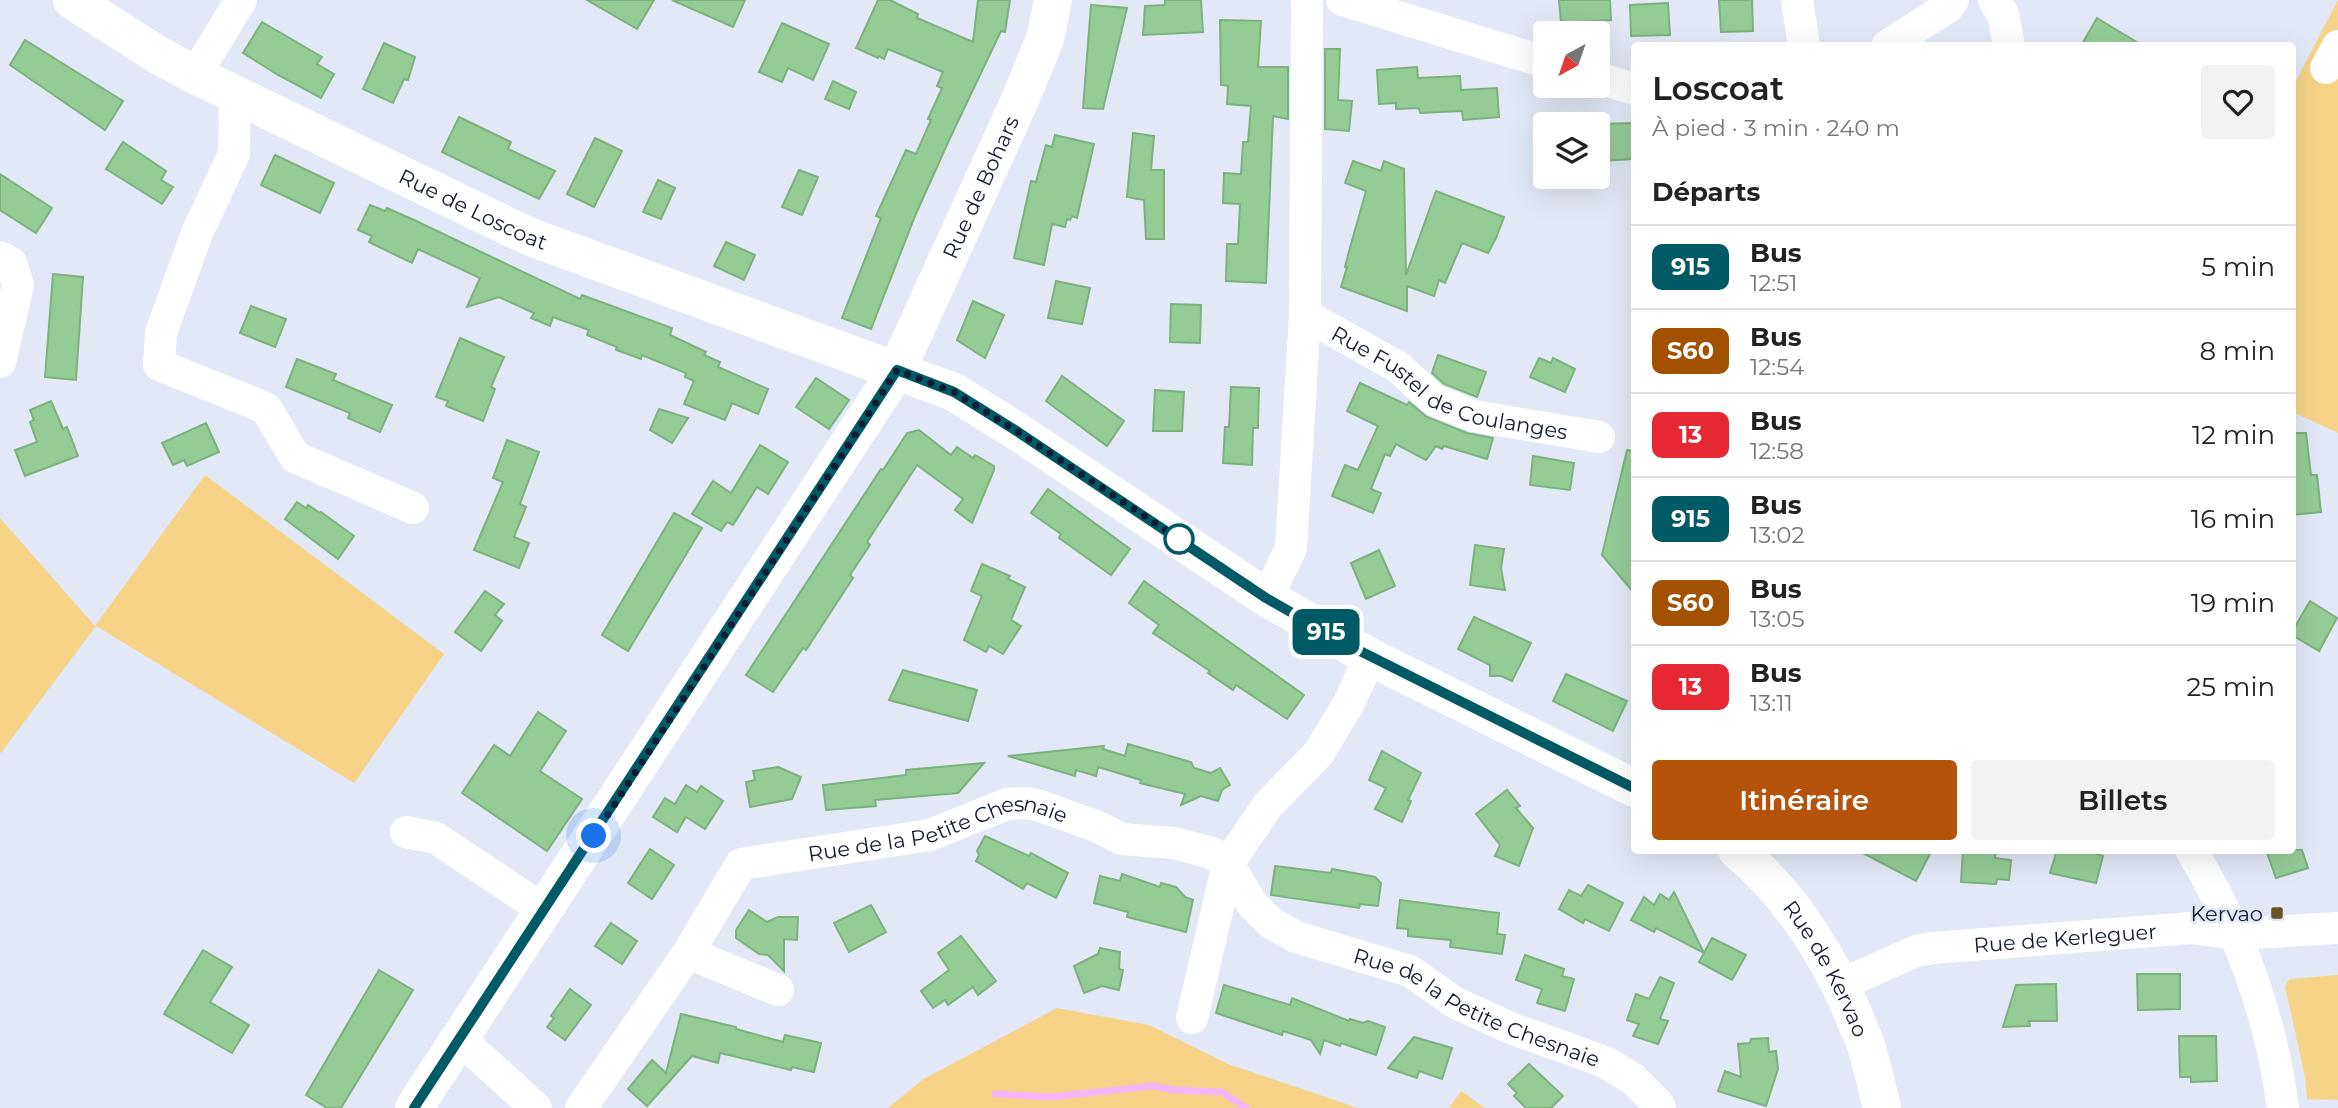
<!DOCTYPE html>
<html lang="fr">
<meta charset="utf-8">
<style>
body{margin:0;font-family:Montserrat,sans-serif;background:#f2f2f2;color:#222;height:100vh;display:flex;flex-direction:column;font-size:26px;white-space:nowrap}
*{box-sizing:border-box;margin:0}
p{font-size:23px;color:#767676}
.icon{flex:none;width:38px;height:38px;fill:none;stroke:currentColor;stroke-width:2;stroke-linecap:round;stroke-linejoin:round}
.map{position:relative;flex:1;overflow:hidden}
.panel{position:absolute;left:1631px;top:42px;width:665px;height:812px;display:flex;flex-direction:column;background:#fff;border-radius:7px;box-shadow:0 7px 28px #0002}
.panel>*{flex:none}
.badge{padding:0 14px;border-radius:10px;font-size:24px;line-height:46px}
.needle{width:46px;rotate:220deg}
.fabs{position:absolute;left:1533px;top:21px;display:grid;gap:14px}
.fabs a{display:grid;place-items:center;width:77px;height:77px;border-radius:7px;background:#fff;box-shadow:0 7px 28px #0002;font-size:35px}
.you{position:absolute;width:35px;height:35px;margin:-18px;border:5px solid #fff;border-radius:50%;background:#1a73e8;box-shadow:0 0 0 10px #1a73e833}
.map>.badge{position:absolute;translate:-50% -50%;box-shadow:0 0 0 4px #fff}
h2{padding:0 21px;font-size:26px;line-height:63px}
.round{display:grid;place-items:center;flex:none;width:74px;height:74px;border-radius:7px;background:#f2f2f2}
.summary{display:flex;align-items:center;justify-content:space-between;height:119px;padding:0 21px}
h1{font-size:33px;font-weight:600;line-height:52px}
.button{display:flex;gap:14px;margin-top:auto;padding:14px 21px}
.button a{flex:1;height:80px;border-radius:7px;background:#b45309;color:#fff;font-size:28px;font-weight:600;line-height:80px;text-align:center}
.button a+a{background:#f2f2f2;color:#222}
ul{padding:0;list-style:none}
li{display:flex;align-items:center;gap:21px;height:84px;padding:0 21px;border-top:2px solid #e0e0e0}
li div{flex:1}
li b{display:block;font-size:26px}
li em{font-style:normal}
li .badge{min-width:77px;font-weight:700;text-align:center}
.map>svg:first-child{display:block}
.green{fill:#f6d387}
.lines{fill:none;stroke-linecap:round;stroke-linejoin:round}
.stream{stroke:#f5b6f7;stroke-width:7}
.building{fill:#95cc96;stroke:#7bb27e;stroke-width:2}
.minor{stroke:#fff;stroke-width:32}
.major{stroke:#fff;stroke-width:38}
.line-casing{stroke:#fff;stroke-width:16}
.line{stroke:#005a66;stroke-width:10}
.walk{stroke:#111b32;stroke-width:7;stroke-dasharray:0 12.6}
.stop-dot{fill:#fff;stroke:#005a66;stroke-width:3.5}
.poi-dot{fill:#685322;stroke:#e2e8f5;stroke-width:2.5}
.labels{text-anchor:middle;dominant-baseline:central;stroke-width:5;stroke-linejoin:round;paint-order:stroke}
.street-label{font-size:21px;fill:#111b32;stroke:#e2e8f5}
.poi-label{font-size:21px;fill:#111b32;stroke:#e2e8f5;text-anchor:end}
</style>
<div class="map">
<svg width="2338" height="1108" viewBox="0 0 2338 1108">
<rect width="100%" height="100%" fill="#e2e8f5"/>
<g class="green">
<path d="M 2338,0 L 2338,433 L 2293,412 L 2292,89 Z"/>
<path d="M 205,475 L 444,654 L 354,783 L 96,626 L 0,754 L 0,518 L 95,626 Z"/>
<path d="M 2338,975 L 2338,1100 L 2307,1099 L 2305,1077 L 2285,986 L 2290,979 Z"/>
<path d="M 1057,1008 L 1149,1025 L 1228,1064 L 1358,1108 L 888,1108 L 922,1080 Z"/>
<path d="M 1461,1091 L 1485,1108 L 1449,1108 Z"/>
</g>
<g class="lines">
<path class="stream" d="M 995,1094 L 1051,1097 L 1153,1086 L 1174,1090 L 1222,1092 L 1246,1108"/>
</g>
<g class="building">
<path d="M 587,0 L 654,0 L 637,29 Z"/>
<path d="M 672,0 L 745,0 L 733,27 Z"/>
<path d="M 878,0 L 890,0 L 918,14 L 917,18 L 973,42 L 978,0 L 1010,0 L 1005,32 L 1001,31 L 950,138 L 915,216 L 871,329 L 842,318 L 881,218 L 876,216 L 906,150 L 916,154 L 931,120 L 928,119 L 942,88 L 937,86 L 943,72 L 888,49 L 884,59 L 879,56 L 878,58 L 856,48 Z"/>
<path d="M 1165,0 L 1201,0 L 1203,32 L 1143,35 L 1145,6 L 1165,5 Z"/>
<path d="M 1559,0 L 1610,0 L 1611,20 L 1561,23 Z"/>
<path d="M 1719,0 L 1752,0 L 1753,31 L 1721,32 Z"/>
<path d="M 1668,3 L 1670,35 L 1631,36 L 1630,5 Z"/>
<path d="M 1091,5 L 1127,8 L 1103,109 L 1083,108 Z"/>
<path d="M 2097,18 L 2143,46 L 2081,46 Z"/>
<path d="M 1220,20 L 1261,21 L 1258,67 L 1288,67 L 1288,119 L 1273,116 L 1266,283 L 1226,281 L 1227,244 L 1238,244 L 1240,204 L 1223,203 L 1224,173 L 1241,174 L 1243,142 L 1248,142 L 1251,106 L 1227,104 L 1228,86 L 1221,85 Z"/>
<path d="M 262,22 L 322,57 L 317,64 L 334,74 L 321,98 L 278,75 L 243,53 Z"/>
<path d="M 782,23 L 829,44 L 813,80 L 788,68 L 782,82 L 759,72 Z"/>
<path d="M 25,40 L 123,101 L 105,130 L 10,65 Z"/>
<path d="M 384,43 L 415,57 L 408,80 L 404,79 L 393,103 L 363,89 Z"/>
<path d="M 1325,49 L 1340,49 L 1338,100 L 1352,101 L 1349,131 L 1325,129 Z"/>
<path d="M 1417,67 L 1418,78 L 1460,76 L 1461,90 L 1497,88 L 1499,117 L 1463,120 L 1462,111 L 1420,113 L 1419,108 L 1396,109 L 1396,103 L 1379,104 L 1377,70 Z"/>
<path d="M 833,81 L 856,92 L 849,109 L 825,99 Z"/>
<path d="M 459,117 L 511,142 L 508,149 L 555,171 L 539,199 L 442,152 Z"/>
<path d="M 1634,123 L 1634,159 L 1600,161 L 1600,157 L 1598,157 L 1598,124 Z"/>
<path d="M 1133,133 L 1154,136 L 1151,170 L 1164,170 L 1164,239 L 1146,239 L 1144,200 L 1127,197 Z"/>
<path d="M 1055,135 L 1094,144 L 1077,218 L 1072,216 L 1070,220 L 1067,219 L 1065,227 L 1052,224 L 1044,265 L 1014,258 L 1031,181 L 1036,182 L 1046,145 L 1052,147 Z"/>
<path d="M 595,138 L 622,151 L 594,207 L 567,194 Z"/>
<path d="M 123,142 L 166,171 L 161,180 L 173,187 L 162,204 L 106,169 Z"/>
<path d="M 275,155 L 334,183 L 320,213 L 261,185 Z"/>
<path d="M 1353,161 L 1381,171 L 1384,161 L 1404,169 L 1406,275 L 1436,191 L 1504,217 L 1496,238 L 1488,253 L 1462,243 L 1445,283 L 1439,280 L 1434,296 L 1407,286 L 1407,311 L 1341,287 L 1347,267 L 1345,267 L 1348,255 L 1366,191 L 1345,183 Z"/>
<path d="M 799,170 L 818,177 L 802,215 L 782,207 Z"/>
<path d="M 0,174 L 52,208 L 36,233 L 0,210 Z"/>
<path d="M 658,180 L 675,188 L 661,219 L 643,212 Z"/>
<path d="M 370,205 L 385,211 L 387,208 L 414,220 L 580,299 L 582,295 L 672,328 L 670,335 L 706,352 L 704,355 L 720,362 L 718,367 L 768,389 L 758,414 L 732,403 L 725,420 L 684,404 L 694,381 L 685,377 L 686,373 L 642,355 L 641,359 L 616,350 L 617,347 L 587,335 L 589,330 L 553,317 L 550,326 L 531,318 L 534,313 L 499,297 L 467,307 L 480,278 L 418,249 L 412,263 L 369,242 L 372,236 L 358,230 Z"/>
<path d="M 726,242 L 755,255 L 744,280 L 714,266 Z"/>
<path d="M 53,274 L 83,277 L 76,380 L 45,377 Z"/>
<path d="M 1056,281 L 1090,288 L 1082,324 L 1048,318 Z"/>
<path d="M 973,301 L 1004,315 L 985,358 L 957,340 Z"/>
<path d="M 1171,304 L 1201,305 L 1200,343 L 1170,342 Z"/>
<path d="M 251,306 L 286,319 L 275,347 L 240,333 Z"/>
<path d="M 460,338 L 504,357 L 491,387 L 495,389 L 483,421 L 446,406 L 448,401 L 436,397 Z"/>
<path d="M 1438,355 L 1486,372 L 1477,397 L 1444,384 L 1432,373 Z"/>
<path d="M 1539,358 L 1551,363 L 1553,358 L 1575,369 L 1565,392 L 1530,377 Z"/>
<path d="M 297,359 L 336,374 L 333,380 L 392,405 L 380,432 L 348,418 L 350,413 L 286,387 Z"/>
<path d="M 1062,376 L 1124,421 L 1107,446 L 1046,401 Z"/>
<path d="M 816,378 L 849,400 L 829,429 L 796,407 Z"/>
<path d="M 1360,383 L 1407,405 L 1409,402 L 1427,417 L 1467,433 L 1493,438 L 1487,459 L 1444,446 L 1442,449 L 1436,446 L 1426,460 L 1396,444 L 1390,456 L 1385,454 L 1371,489 L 1381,493 L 1373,513 L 1332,496 L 1345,465 L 1358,470 L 1378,426 L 1347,411 Z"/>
<path d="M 1231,387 L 1259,388 L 1258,428 L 1253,428 L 1252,465 L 1223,463 L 1225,427 L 1229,427 Z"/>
<path d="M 1155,390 L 1184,392 L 1182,431 L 1153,431 Z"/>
<path d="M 51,401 L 63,429 L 67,427 L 78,456 L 25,476 L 15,450 L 37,442 L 30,422 L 34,420 L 30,410 Z"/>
<path d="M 659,409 L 688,418 L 672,443 L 650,430 Z"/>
<path d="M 206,423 L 219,452 L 187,466 L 184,460 L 173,465 L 162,443 Z"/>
<path d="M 919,430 L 951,455 L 957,447 L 973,458 L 975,455 L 994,466 L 994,470 L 972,523 L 955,510 L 963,499 L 917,465 L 867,542 L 870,545 L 850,575 L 853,578 L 806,650 L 803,648 L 773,692 L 746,675 L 881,469 L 883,470 L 907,433 Z"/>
<path d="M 2292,433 L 2306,433 L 2311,475 L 2317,475 L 2321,512 L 2292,515 Z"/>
<path d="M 507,440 L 539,452 L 520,504 L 526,507 L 514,537 L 529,543 L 519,568 L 474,550 L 503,482 L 493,478 Z"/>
<path d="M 760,445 L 788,462 L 768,494 L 757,487 L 733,525 L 727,522 L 721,531 L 692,514 L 713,481 L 731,493 Z"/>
<path d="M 1627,450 L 1634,451 L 1634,593 L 1602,555 Z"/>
<path d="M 1533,456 L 1574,463 L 1570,490 L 1530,485 Z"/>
<path d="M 1048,489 L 1130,549 L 1111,575 L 1059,538 L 1061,534 L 1031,513 Z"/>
<path d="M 297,502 L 306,508 L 308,505 L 320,513 L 321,512 L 354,536 L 338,559 L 285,519 Z"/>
<path d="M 674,513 L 702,528 L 628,651 L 602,635 Z"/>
<path d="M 1475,545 L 1504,549 L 1501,568 L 1505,590 L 1470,585 Z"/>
<path d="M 1379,550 L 1395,586 L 1366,599 L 1351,563 Z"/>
<path d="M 982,564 L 1010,576 L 1008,579 L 1025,587 L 1011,620 L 1021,626 L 1003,654 L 989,646 L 986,652 L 964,640 L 982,596 L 971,591 Z"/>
<path d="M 1144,581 L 1304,695 L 1287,719 L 1236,685 L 1233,690 L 1208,673 L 1210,671 L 1153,633 L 1159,625 L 1129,603 Z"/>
<path d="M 485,591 L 504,604 L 495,615 L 502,621 L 481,651 L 455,632 Z"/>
<path d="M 2310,601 L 2337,618 L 2319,651 L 2292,635 L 2292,632 Z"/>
<path d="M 1474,617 L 1531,643 L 1512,681 L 1501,676 L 1490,676 L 1490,665 L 1458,649 Z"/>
<path d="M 903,670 L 977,690 L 968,721 L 889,700 Z"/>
<path d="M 1566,674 L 1627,701 L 1613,731 L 1553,701 Z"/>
<path d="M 538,712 L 566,731 L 540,771 L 582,799 L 547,851 L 462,793 L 494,745 L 510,756 Z"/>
<path d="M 1128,744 L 1191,762 L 1194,768 L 1211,773 L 1220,768 L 1230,785 L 1222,790 L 1218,801 L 1201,796 L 1181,805 L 1185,794 L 1140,783 L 1141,780 L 1098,767 L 1096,776 L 1076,770 L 1075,776 L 1008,756 L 1104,746 L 1103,749 L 1125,756 Z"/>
<path d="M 1382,751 L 1421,773 L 1408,800 L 1411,801 L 1402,822 L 1375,809 L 1386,788 L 1369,780 Z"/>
<path d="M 984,763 L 958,793 L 875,800 L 876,806 L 826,810 L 823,785 L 906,775 L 906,770 Z"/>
<path d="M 778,767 L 801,777 L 792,799 L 750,807 L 746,782 L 755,780 L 753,771 Z"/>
<path d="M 686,785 L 697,792 L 701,786 L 723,801 L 705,829 L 686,817 L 677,832 L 653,817 L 665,798 L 675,804 Z"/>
<path d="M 1507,790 L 1520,806 L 1516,808 L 1533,828 L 1519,866 L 1495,856 L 1500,845 L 1476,814 Z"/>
<path d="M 985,836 L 1029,856 L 1031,853 L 1068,873 L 1056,898 L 1027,883 L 1023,889 L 976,861 L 979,855 L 977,851 Z"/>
<path d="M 650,849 L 674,865 L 652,899 L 628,883 Z"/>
<path d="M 1857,850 L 1932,850 L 1916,881 Z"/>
<path d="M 1963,850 L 1996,850 L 1995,858 L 2011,860 L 2009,880 L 1997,879 L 1996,884 L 1961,882 Z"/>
<path d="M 2057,850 L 2084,850 L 2103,856 L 2096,883 L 2050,873 Z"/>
<path d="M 2266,850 L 2302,850 L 2308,868 L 2276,878 Z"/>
<path d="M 1275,866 L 1331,873 L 1332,869 L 1375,877 L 1381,883 L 1378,906 L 1360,904 L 1359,908 L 1271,895 Z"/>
<path d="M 1122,874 L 1160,887 L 1161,883 L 1176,887 L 1185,897 L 1193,900 L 1186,932 L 1127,917 L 1128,912 L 1094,903 L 1100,876 L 1120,881 Z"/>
<path d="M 1588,885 L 1623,903 L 1609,931 L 1585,919 L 1583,923 L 1559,909 L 1569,890 L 1581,896 Z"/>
<path d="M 1674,892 L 1704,953 L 1656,928 L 1654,932 L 1631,920 L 1644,897 L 1654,905 L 1660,894 L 1669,900 Z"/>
<path d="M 1400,900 L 1499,913 L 1497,934 L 1505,935 L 1502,954 L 1450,947 L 1451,940 L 1408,936 L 1408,929 L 1397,928 Z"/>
<path d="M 871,905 L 886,932 L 849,952 L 834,923 Z"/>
<path d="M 749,910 L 767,922 L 778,917 L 798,917 L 797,940 L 784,939 L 784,971 L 768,955 L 759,954 L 736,938 L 736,930 Z"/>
<path d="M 611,923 L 637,941 L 622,964 L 595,946 Z"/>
<path d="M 961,936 L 996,981 L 978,995 L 973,987 L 948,1005 L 945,1000 L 933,1008 L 921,991 L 949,970 L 938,953 Z"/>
<path d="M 1712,938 L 1746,955 L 1732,980 L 1699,962 Z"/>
<path d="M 1100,948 L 1120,952 L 1119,969 L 1123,970 L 1119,990 L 1102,986 L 1084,993 L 1074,966 L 1098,954 Z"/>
<path d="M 203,950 L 232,967 L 210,1002 L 249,1025 L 232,1053 L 164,1014 Z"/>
<path d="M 1525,955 L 1564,969 L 1562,976 L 1574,979 L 1565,1011 L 1537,1003 L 1542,989 L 1516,980 Z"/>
<path d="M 379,970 L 413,990 L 341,1108 L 327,1108 L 306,1095 Z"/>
<path d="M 2137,974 L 2180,974 L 2180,1009 L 2138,1010 Z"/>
<path d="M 1660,977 L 1674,983 L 1660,1019 L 1668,1021 L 1658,1044 L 1633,1036 L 1639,1024 L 1627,1020 L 1636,994 L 1649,999 Z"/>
<path d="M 2056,984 L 2057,1021 L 2029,1021 L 2030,1026 L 2003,1027 L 2016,985 Z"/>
<path d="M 1224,985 L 1290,1005 L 1292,998 L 1349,1021 L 1350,1019 L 1363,1023 L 1368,1021 L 1385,1027 L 1376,1055 L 1341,1043 L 1340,1046 L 1324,1040 L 1320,1054 L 1311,1040 L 1283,1031 L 1282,1035 L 1216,1013 Z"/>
<path d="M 570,989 L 591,1005 L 565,1040 L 547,1027 L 554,1018 L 551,1016 Z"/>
<path d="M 681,1014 L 736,1027 L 736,1029 L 783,1042 L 785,1035 L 821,1043 L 814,1072 L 792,1067 L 791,1070 L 720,1053 L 718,1063 L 692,1056 L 647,1106 L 628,1089 L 652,1060 L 666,1073 Z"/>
<path d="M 2179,1036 L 2216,1036 L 2217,1081 L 2191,1082 L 2191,1077 L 2180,1077 Z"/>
<path d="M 1414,1037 L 1452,1048 L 1442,1079 L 1419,1071 L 1417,1078 L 1388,1068 Z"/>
<path d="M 1768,1038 L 1769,1052 L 1776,1051 L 1778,1069 L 1766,1106 L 1718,1091 L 1725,1071 L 1741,1077 L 1738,1044 L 1750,1043 L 1751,1039 Z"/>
<path d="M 1529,1064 L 1563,1096 L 1551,1108 L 1526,1108 L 1514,1096 L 1517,1093 L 1508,1084 Z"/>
</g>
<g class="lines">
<g class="minor">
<path d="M 1342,0 L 1545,62"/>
<path d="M 1797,0 L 1804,46"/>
<path d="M 1994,0 L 2003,14 L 2009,46"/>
<path d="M 1887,46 L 1948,7 L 1953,0"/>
<path d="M 2326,68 L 2338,46"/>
<path d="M 195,75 L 241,0"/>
<path d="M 1598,78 L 1634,89"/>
<path d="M 235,95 L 234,154 L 197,233 L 161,333 L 159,365 L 266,408 L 295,457 L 413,508"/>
<path d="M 0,257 L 11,263 L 18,285 L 0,362"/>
<path id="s1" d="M 1305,315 L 1398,367 L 1434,400 L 1474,416 L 1599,437"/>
<path d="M 1267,598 L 1291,548 L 1305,315 L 1307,0"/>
<path d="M 406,832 L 436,838 L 544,910"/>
<path d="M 2191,850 C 2239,929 2271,1017 2283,1108"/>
<path d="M 688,953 L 778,990"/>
<path id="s2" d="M 1840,985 L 1916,951 L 1933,948 L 2191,928 L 2235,934 L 2338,928"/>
<path d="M 1192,1018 L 1228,864 L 1268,805 L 1318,754 L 1348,705 L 1370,657"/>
<path d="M 460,1039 L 536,1108"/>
<path id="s3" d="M 581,1108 L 688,953 L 741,864 L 930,835 L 1007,804 L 1027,803 L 1040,806 L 1096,826 L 1122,839 L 1174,843 L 1212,853 L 1228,864 L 1252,904 L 1271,923 L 1296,937 L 1410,971 L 1454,1002 L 1508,1027 L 1605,1062 L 1633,1079 L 1658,1104 L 1660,1108"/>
</g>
<g class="major">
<path id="s4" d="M 72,0 L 158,55 L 195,75 L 528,236 L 954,392 L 1015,430 L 1267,598 L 1370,657 L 1634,788"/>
<path id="s5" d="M 1737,850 C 1789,893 1825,950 1852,1011 C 1856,1022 1862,1034 1866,1045 C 1872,1066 1877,1087 1882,1108"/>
<path id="s6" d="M 414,1108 L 897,370 L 1019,102 L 1045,39 L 1053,0"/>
</g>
</g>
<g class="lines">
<g class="line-casing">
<path id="line" d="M 414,1108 L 897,370 L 954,392 L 1015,430 L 1266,598 L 1348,645 L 1634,788"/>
</g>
<use href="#line" class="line"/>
<path class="walk" d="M 594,836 L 897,370 L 954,392 L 1015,430 L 1179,539"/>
</g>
<circle class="stop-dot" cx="1179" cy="539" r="14"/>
<rect class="poi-dot" x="2270" y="906" width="14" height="14" rx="3.5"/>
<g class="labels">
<g class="street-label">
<text stroke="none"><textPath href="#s6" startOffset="1083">Rue de Bohars</textPath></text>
<text stroke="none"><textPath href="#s4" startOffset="453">Rue de Loscoat</textPath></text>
<text stroke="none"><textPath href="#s1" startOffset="163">Rue Fustel de Coulanges</textPath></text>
<text stroke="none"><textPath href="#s3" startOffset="494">Rue de la Petite Chesnaie</textPath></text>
<text stroke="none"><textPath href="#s2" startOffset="233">Rue de Kerleguer</textPath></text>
<text stroke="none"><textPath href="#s5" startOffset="150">Rue de Kervao</textPath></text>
<text stroke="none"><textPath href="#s3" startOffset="1096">Rue de la Petite Chesnaie</textPath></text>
</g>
<g class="poi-label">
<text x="2263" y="913">Kervao</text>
</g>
</g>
</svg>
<div class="fabs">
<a><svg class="needle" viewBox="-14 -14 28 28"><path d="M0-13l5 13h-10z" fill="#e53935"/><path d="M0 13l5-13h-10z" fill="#767676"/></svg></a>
<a><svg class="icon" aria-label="layers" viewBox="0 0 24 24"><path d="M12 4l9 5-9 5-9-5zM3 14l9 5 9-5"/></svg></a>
</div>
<div class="you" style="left:594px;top:836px"></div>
<b class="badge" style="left:1326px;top:632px;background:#005a66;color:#fff">915</b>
<section class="panel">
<div class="summary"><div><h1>Loscoat</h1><p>À pied · 3 min · 240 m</p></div><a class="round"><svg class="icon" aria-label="heart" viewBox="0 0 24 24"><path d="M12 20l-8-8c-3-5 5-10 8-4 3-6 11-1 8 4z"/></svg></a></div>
<h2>Départs</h2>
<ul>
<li><span class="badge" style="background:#005a66;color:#fff">915</span><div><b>Bus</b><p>12:51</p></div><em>5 min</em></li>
<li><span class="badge" style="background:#a25100;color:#fff">S60</span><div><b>Bus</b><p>12:54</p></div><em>8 min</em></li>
<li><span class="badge" style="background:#e62834;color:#fff">13</span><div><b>Bus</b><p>12:58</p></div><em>12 min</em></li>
<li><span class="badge" style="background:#005a66;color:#fff">915</span><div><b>Bus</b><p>13:02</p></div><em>16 min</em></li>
<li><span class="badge" style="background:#a25100;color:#fff">S60</span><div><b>Bus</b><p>13:05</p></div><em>19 min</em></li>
<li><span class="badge" style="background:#e62834;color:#fff">13</span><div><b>Bus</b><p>13:11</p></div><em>25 min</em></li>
</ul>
<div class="button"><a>Itinéraire</a><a>Billets</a></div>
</section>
</div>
